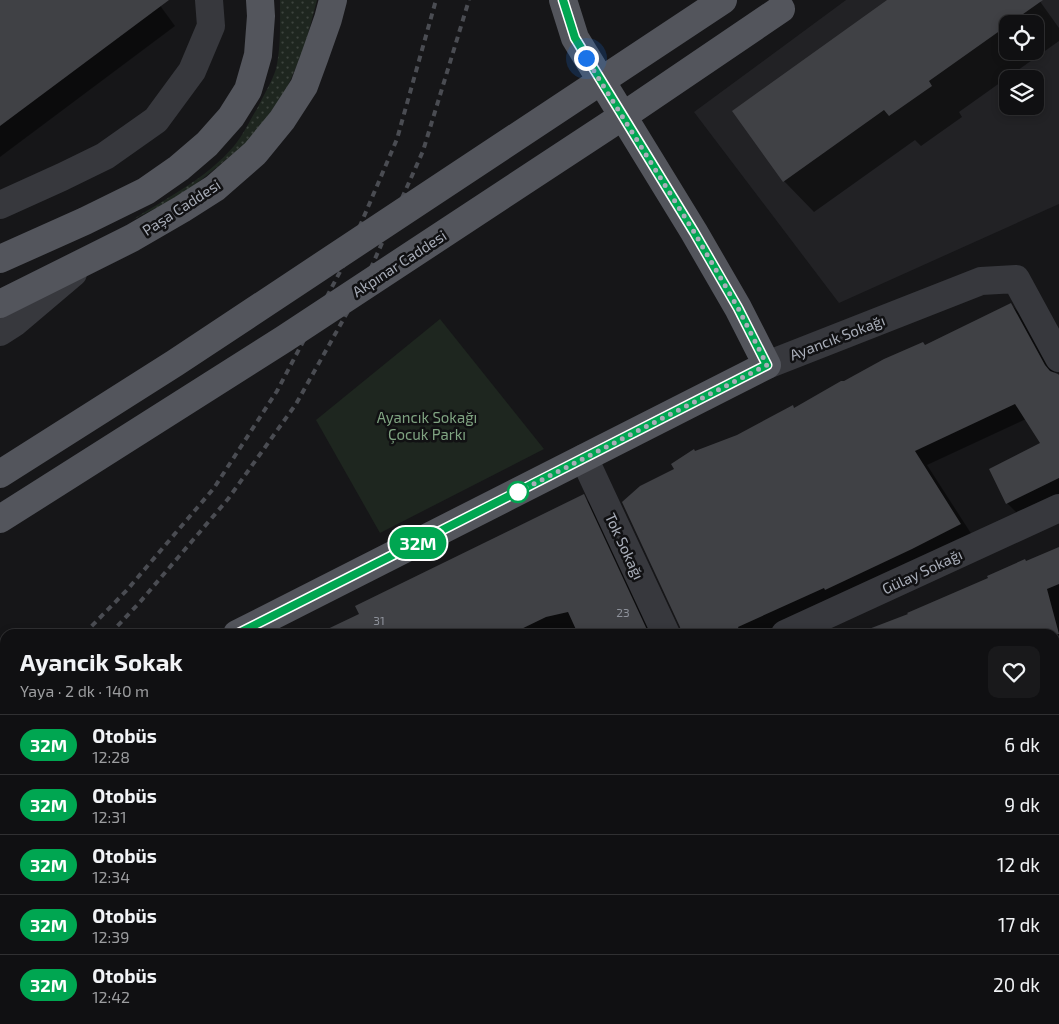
<!DOCTYPE html>
<html lang="tr">
<meta charset="utf-8">
<style>
body{margin:0;font-family:"Exo 2",sans-serif;background:#19191b;color:#f1f3f6;height:100vh;display:flex;flex-direction:column;font-size:19px;white-space:nowrap}
*{box-sizing:border-box;margin:0}
p{font-size:16px;color:#9c9d9f}
.icon{flex:none;width:28px;height:28px;fill:none;stroke:currentColor;stroke-width:2;stroke-linecap:round;stroke-linejoin:round}
.map{position:relative;flex:1;overflow:hidden}
.details{position:absolute;left:0px;top:629px;width:1060px;height:396px;display:flex;flex-direction:column;background:#101012;border-radius:15px 15px 0 0;box-shadow:0 2px 8px #0003,0 0 0 1px #303032}
.details>*{flex:none}
.badge{padding:0 10px;border-radius:16px;font-size:18px;line-height:32px}
.tools{position:absolute;left:999px;top:15px;display:grid;gap:10px}
.tools a{display:grid;place-items:center;width:45px;height:45px;border-radius:10px;background:#101012;box-shadow:0 2px 8px #0003,0 0 0 1px #303032;font-size:25px}
.you{position:absolute;width:25px;height:25px;margin:-12px;border:4px solid #fff;border-radius:50%;background:#1a73e8;box-shadow:0 0 0 8px #1a73e833}
.map>.badge{position:absolute;translate:-50% -50%;box-shadow:0 0 0 2px #fff}
.round{display:grid;place-items:center;flex:none;width:52px;height:52px;border-radius:10px;background:#19191b}
.headline{display:flex;align-items:center;justify-content:space-between;height:85px;padding:0 20px}
h1{font-size:24px;font-weight:700;line-height:38px}
ul{padding:0;list-style:none}
li{display:flex;align-items:center;gap:15px;height:60px;padding:0 20px;border-top:1px solid #303032}
li div{flex:1}
li b{display:block;font-size:19px}
li em{font-style:normal}
li .badge{min-width:55px;font-weight:700;text-align:center}
.map>svg:first-child{display:block}
.built{fill:#222225;fill-rule:evenodd}
.grass{fill:url(#grass-dots)}
.park{fill:#1e261f}
.shadow{fill:#0007;fill-rule:evenodd}
.building{fill:#404145}
.lines{fill:none;stroke-linecap:round;stroke-linejoin:round}
.minor{stroke:#37383d;stroke-width:28}
.major{stroke:#53555c;stroke-width:28}
.rail{stroke:#4a4c52;stroke-width:4;stroke-dasharray:6 5;stroke-linecap:butt}
.major-bridge{stroke:#53555c;stroke-width:28}
.line-casing{stroke:#fff;stroke-width:11}
.line{stroke:#00a651;stroke-width:8}
.walk{stroke:#a8adb8;stroke-width:5;stroke-dasharray:0 9}
.stop-dot{fill:#fff;stroke:#00a651;stroke-width:2.5}
.labels{text-anchor:middle;dominant-baseline:central;stroke-width:5;stroke-linejoin:round;paint-order:stroke}
.number-label{font-size:12px;fill:#8e929b}
.street-label{font-size:15px;fill:#a8adb8;stroke:#111113}
.park-label{font-size:15px;fill:#7fa381;stroke:#111113}
</style>
<div class="map">
<svg width="1059" height="1024" viewBox="0 0 1059 1024">
<defs>
<pattern id="grass-dots" width="8" height="8" patternUnits="userSpaceOnUse" patternTransform="scale(1.25)"><rect width="8" height="8" fill="#1e261f"/><path d="M2 2h.1M6 6h.1" fill="none" stroke="#3c433d" stroke-width="1.8" stroke-linecap="round"/></pattern>
</defs>
<rect width="100%" height="100%" fill="#161618"/>
<g class="built">
<path d="M 846,0 L 1059,0 L 1059,204 L 839,303 L 694,112 ZM 1008,24 L 1035,24 L 1035,51 L 1008,51 ZM 1008,79 L 1035,79 L 1035,106 L 1008,106 Z"/>
<path d="M 1059,716 L 1059,985 L 1055,987 L 1055,718 Z"/>
<path d="M 860,1020 L 986,1020 L 977,1024 L 862,1024 Z"/>
</g>
<path class="grass" d="M 280,0 L 317,0 L 304,49 L 286,90 L 261,126 L 245,144 L 201,180 L 178,197 L 132,220 C 167,198 207,178 234,146 C 244,134 250,120 258,107 C 264,94 272,82 276,69 C 281,47 280,23 280,0 Z"/>
<path class="park" d="M 440,319 L 544,449 L 380,533 L 316,420 Z"/>
<g class="shadow">
<path d="M 0,0 L 156,0 L 175,26 L 0,157 Z"/>
<path d="M 889,0 L 1039,0 L 1059,28 L 1059,41 L 959,112 L 962,117 L 921,146 L 915,140 L 814,212 L 784,181 ZM 1008,24 L 1035,24 L 1035,51 L 1008,51 Z"/>
<path d="M 1011,305 L 1025,318 L 1055,374 L 1059,376 L 1059,498 L 1021,517 L 1007,503 L 1042,444 L 1026,419 L 927,465 L 974,538 L 767,634 L 682,634 L 676,470 L 696,452 L 737,436 L 794,409 L 844,382 L 925,346 Z"/>
<path d="M 583,496 L 597,510 L 655,634 L 321,634 L 361,614 Z"/>
<path d="M 1059,548 L 1059,698 L 1055,700 L 1055,634 L 909,614 Z"/>
<path d="M 1055,892 L 1059,899 L 1059,989 L 1055,991 Z"/>
<path d="M 390,1020 L 567,1020 L 559,1024 L 392,1024 Z"/>
<path d="M 889,1020 L 1000,1020 L 993,1024 L 892,1024 Z"/>
</g>
<g class="building">
<path d="M 0,0 L 169,0 L 0,126 Z"/>
<path d="M 887,0 L 1043,0 L 1009,24 L 1008,24 L 1008,25 L 929,81 L 932,86 L 889,116 L 884,110 L 783,182 L 732,111 Z"/>
<path d="M 1011,303 L 1045,365 L 1050,371 L 1058,374 L 1059,375 L 1059,478 L 1006,504 L 989,469 L 1040,443 L 1015,404 L 915,451 L 961,524 L 912,549 L 825,590 L 824,588 L 738,627 L 741,634 L 681,634 L 680,627 L 622,502 L 640,486 L 674,469 L 671,464 L 694,449 L 695,451 L 737,435 L 793,405 L 794,408 L 841,381 L 844,381 L 884,359 L 923,342 L 925,345 Z"/>
<path d="M 584,494 L 649,634 L 578,634 L 568,612 L 546,617 L 511,634 L 317,634 L 359,614 L 355,606 Z"/>
<path d="M 1059,547 L 1059,584 L 1047,589 L 1059,634 L 861,634 L 861,632 L 908,614 L 907,613 L 988,578 L 987,576 L 1025,559 L 1026,561 Z"/>
</g>
<g class="lines">
<g class="minor">
<path d="M 0,205 L 62,177 L 105,156 L 156,120 L 192,71 L 211,26 L 209,0"/>
<path d="M 0,332 L 14,323 L 73,273"/>
<path d="M 767,365 L 981,281 L 1016,279 L 1059,358"/>
<path d="M 584,458 L 666,634"/>
<path d="M 785,634 L 1059,508"/>
<path d="M 1055,704 L 1059,702"/>
<path d="M 358,1024 L 367,1020"/>
</g>
<g class="major">
<path d="M 0,259 L 85,221 L 146,191 L 179,168 L 207,144 L 231,117 L 248,90 L 258,55 L 261,16 L 260,0"/>
<path d="M 0,304 L 132,238 L 182,209 L 215,188 L 255,153 L 282,120 L 304,86 L 315,56 L 328,19 L 333,0"/>
<path d="M 237,634 L 767,365 L 738,308 L 694,232 L 575,38 L 563,0"/>
<path d="M 304,1020 L 307,1024"/>
</g>
<g class="rail">
<path d="M 84,634 L 127,590 L 214,488 L 277,391 L 342,268 L 397,139 L 436,0"/>
<path d="M 110,634 L 140,602 L 228,499 L 296,404 L 366,279 L 423,151 L 469,0"/>
<path d="M 0,714 L 5,710"/>
<path d="M 0,737 L 5,733"/>
</g>
<g class="major-bridge">
<path d="M 0,474 L 175,363 L 723,0"/>
<path d="M 0,519 L 284,339 L 632,110 L 781,9"/>
</g>
</g>
<g class="lines">
<g class="line-casing">
<path id="line" d="M 237,634 L 391,556 L 767,365 L 738,308 L 694,232 L 575,38 L 563,0"/>
</g>
<use href="#line" class="line"/>
<path class="walk" d="M 518,492 L 514,494 L 767,365 L 738,308 L 694,232 L 586,58"/>
</g>
<circle class="stop-dot" cx="518" cy="492" r="10"/>
<g class="labels">
<g class="number-label">
<text x="623" y="612">23</text>
<text x="379" y="620">31</text>
</g>
<g class="street-label">
<text transform="translate(181 207) rotate(-33)">Paşa Caddesi</text>
<text transform="translate(399 263) rotate(-33)">Akpınar Caddesi</text>
<text transform="translate(837 337) rotate(-21)">Ayancık Sokağı</text>
<text transform="translate(625 546) rotate(65)">Tok Sokağı</text>
<text transform="translate(922 571) rotate(-25)">Gülay Sokağı</text>
</g>
<g class="park-label">
<text x="427" y="417">Ayancık Sokağı<tspan x="427" dy="17">Çocuk Parkı</tspan></text>
</g>
</g>
</svg>
<div class="tools">
<a><svg class="icon" aria-label="locate" viewBox="0 0 24 24"><circle cx="12" cy="12" r="6"/><path d="M12 2v4M12 18v4M2 12h4M18 12h4"/></svg></a>
<a><svg class="icon" aria-label="layers" viewBox="0 0 24 24"><path d="M12 4l9 5-9 5-9-5zM3 14l9 5 9-5"/></svg></a>
</div>
<div class="you" style="left:586px;top:58px"></div>
<b class="badge" style="left:418px;top:543px;background:#00a651;color:#fff">32M</b>
<section class="details">
<div class="headline"><div><h1>Ayancik Sokak</h1><p>Yaya · 2 dk · 140 m</p></div><a class="round"><svg class="icon" aria-label="heart" viewBox="0 0 24 24"><path d="M12 20l-8-8c-3-5 5-10 8-4 3-6 11-1 8 4z"/></svg></a></div>
<ul>
<li><span class="badge" style="background:#00a651;color:#fff">32M</span><div><b>Otobüs</b><p>12:28</p></div><em>6 dk</em></li>
<li><span class="badge" style="background:#00a651;color:#fff">32M</span><div><b>Otobüs</b><p>12:31</p></div><em>9 dk</em></li>
<li><span class="badge" style="background:#00a651;color:#fff">32M</span><div><b>Otobüs</b><p>12:34</p></div><em>12 dk</em></li>
<li><span class="badge" style="background:#00a651;color:#fff">32M</span><div><b>Otobüs</b><p>12:39</p></div><em>17 dk</em></li>
<li><span class="badge" style="background:#00a651;color:#fff">32M</span><div><b>Otobüs</b><p>12:42</p></div><em>20 dk</em></li>
</ul>
</section>
</div>
